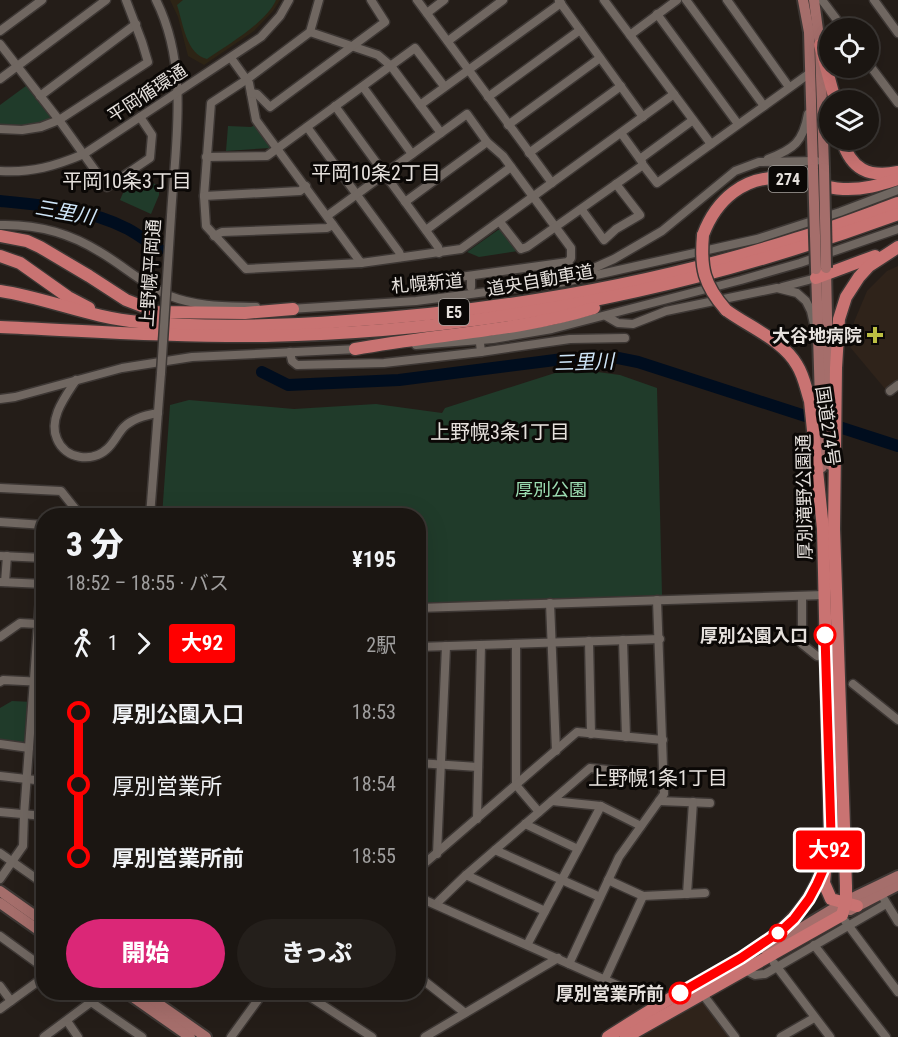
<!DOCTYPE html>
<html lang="ja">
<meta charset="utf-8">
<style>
body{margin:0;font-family:"Roboto Condensed","Noto Sans JP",sans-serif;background:#241f1b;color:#f1f3f6;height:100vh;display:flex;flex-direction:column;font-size:22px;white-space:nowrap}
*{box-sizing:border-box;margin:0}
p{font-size:20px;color:#a09f9f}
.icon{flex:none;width:33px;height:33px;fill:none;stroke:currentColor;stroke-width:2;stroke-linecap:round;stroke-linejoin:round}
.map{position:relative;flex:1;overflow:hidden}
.details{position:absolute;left:36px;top:508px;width:390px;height:492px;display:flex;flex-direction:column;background:#1b1612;border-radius:24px;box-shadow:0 6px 24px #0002,0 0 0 2px #393532}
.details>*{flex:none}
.badge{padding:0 12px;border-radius:4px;font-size:21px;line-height:39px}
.buttons{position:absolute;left:819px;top:18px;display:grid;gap:12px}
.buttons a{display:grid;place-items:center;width:60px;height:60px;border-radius:50%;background:#1b1612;box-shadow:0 6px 24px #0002,0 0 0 2px #393532;font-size:30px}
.map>.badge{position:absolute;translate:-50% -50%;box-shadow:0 0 0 3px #fff}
.legs{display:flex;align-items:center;gap:9px;height:66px;padding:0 30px;font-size:20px}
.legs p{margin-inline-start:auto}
.head{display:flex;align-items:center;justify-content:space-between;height:102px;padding:0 30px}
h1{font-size:33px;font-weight:800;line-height:45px}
.primary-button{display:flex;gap:12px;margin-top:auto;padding:12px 30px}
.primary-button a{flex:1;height:69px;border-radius:36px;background:#db2777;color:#fff;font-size:24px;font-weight:800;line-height:69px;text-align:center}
.primary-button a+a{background:#241f1b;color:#f1f3f6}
ul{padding:0 30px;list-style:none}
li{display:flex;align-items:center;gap:21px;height:72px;font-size:22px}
li i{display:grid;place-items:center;width:9px;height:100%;margin:0 8px;background:currentColor}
li i::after{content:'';width:15px;height:15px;margin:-8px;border:4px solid;border-radius:50%;background:#1b1612}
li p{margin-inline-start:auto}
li:first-child i{background:linear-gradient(#0000 50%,currentColor 0)}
li:last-child i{background:linear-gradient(currentColor 50%,#0000 0)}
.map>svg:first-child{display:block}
.built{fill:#2f231a}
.education{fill:#2d2415}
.green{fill:#203b2a}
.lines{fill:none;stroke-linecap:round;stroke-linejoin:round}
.river{stroke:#000d1e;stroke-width:12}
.minor-casing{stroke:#3d3734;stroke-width:11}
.major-casing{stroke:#3d3734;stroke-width:14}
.highway-casing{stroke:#3d3734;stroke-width:15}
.minor{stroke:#706761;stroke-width:8}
.major{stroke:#a56e6b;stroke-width:10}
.highway{stroke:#c97372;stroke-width:12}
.minor-bridge-casing{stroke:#3d3734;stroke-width:11;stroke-linecap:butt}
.major-bridge-casing{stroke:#3d3734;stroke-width:14;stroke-linecap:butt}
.highway-bridge-casing{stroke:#3d3734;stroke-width:15;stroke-linecap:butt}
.minor-bridge{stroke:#706761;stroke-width:8}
.major-bridge{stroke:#a56e6b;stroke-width:10}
.highway-bridge{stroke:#c97372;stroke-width:12}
.line-1-casing{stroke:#fff;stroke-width:14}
.line-1{stroke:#f00;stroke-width:9}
.poi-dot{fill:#bdbf43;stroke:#0b0806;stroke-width:2}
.stop-1-dot{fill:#fff;stroke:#f00;stroke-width:3}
.labels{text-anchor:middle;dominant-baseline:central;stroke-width:6;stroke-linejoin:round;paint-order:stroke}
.shield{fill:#0b0806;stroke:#a4a09c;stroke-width:1.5}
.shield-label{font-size:16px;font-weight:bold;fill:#e6e1dd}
.street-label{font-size:18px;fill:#e6e1dd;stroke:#0b0806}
.poi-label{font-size:18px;font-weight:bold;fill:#e6e1dd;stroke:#0b0806;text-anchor:end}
.park-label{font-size:18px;fill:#9cddb2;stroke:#0b0806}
.stop-label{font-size:18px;font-weight:bold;fill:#e6e1dd;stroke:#0b0806;text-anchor:end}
.neighbourhood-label{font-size:20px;fill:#e6e1dd;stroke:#0b0806}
.water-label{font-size:20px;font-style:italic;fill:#cfe6f9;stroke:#0b0806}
</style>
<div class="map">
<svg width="898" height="1037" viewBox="0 0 898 1037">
<rect width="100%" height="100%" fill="#241d18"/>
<g class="built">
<path d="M 898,266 L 898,382 L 886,390 L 850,347 L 854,322 L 867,291 L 887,271 Z"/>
<path d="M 703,1002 L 729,1037 L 641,1037 Z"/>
</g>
<path class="education" d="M 170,0 L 280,0 L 273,11 L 254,31 L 204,65 L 188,56 L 178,17 Z"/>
<g class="green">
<path d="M 183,0 L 276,0 C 267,22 227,45 207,59 C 186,54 183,23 177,5 Z"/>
<path d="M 30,83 L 59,120 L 41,127 L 0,129 L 0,105 Z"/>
<path d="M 255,125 L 270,146 L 270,148 L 226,151 L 228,126 L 251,127 Z"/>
<path d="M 136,175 L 159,186 L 159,195 L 151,214 L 120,200 L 129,179 Z"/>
<path d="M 498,230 L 501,230 L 518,251 L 479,257 L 467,252 Z"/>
<path d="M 590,371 L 620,375 L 657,388 L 662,595 L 419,603 L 418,516 L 162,516 L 170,405 L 189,400 L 294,409 L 376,404 L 442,413 L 445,408 L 555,373 Z"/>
<path d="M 12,701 L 33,702 L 29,748 L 0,744 L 0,708 Z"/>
</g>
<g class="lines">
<g class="river">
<path d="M 0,201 C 42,205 90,209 128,229 C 139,235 149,243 159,249"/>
<path d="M 262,372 L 288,385 L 399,380 L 563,359 L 613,357 L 638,362 L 898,446"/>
</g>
<g class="minor-casing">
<g id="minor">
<path d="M 156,0 C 190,68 175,144 171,216"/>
<path d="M 319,0 L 310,32 L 246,80 L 211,103 L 204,196 L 206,226 L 246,269 L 361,263"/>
<path d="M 417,0 L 552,183"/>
<path d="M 604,0 L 711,144"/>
<path d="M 686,0 L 764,106"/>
<path d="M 727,0 L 789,87"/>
<path d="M 822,0 L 843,28"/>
<path d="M 874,0 L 898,33"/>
<path d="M 559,1 L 643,117"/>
<path d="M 427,13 L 444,0"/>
<path d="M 657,14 L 738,124"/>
<path d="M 0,31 L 42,0"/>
<path d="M 310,32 L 378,55 L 391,66 L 441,133"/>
<path d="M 630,35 L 677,0"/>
<path d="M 448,41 L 503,0"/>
<path d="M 0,44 L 59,120 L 107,187 L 150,158 L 152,135 L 140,117"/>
<path d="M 231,58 L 249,83 L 256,120 L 361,263 L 461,249 L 674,94"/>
<path d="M 868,63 L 898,103"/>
<path d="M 0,79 L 106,0"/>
<path d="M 363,87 L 412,154"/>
<path d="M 251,93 L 257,94 L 270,107 L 385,22 L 371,0"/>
<path d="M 40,96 L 136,24"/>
<path d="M 488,97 L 580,30"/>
<path d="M 420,105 L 561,3"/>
<path d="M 335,106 L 438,247 L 439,253"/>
<path d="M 508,125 L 600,58"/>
<path d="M 307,127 L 399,252 L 401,257"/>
<path d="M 0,129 L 22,130 L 41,127 L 59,120 L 148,62 L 142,42 L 126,0"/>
<path d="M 621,133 L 642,162"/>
<path d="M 529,153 L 621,86"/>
<path d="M 206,157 L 267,156 L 415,48 L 444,86"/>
<path d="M 640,159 L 693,120"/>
<path d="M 768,159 C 794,149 803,142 808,114"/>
<path d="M 0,171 C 32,173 55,166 84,154 L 261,37 L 280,16 L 289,0"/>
<path d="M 204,196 L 300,191 L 306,186"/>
<path d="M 405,202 L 487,142"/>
<path d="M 582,210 L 604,240 L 616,229 L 640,215 L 616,184"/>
<path d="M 327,216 L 467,114 L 487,142 L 503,156 L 571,248 L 571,258 L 568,262 L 573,277"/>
<path d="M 500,222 L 521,249 L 527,247 L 643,165 L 657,183 L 810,73"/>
<path d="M 0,225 C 36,224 70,233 100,252 C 124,266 144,285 170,296 C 198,307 227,306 256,307"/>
<path d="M 426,230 L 511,167"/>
<path d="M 214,236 L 222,232 L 327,228 L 333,225"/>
<path d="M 471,276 L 471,287"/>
<path d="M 576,276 L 614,259 L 662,231 L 735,171 L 759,162 L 816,161"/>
<path d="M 424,282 L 568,262"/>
<path d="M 782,287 L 816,278"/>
<path d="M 290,309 L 416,301 L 565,282 L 757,239 L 840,212 L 898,190"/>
<path d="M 606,316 L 618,323 L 633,324 L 666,311 L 777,288 L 797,293 L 806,301 L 811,311 L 814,324"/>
<path d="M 416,345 L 493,339 L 552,329 L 741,280 L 800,263 L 898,229"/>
<path d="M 290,352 L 292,361 L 297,365 L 384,363 L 481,352 L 480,343"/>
<path d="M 481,352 L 570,339 L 625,338"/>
<path d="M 76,380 C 65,397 48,419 57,439 C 65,459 92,463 107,449 C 114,443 118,433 124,427 C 133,418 146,415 158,413"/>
<path d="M 890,391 L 898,385"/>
<path d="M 0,399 L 15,397 L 122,368 L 192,357 L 358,349"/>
<path d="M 0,488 L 61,491 L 81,516"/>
<path d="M 150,516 L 161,373"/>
<path d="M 0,522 L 44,525"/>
<path d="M 0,556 L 44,558"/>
<path d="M 0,582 L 44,584"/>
<path d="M 5,582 L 7,556"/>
<path d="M 802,596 L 802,644 L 817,656"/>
<path d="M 550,603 L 556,751"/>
<path d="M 418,608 L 824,595"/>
<path d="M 0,637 L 20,623 L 38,624"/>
<path d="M 623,640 L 626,737"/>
<path d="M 589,641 L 591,734"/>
<path d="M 516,644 L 516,785 L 539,812"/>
<path d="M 418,647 L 660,639"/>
<path d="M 0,682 L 3,680 L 44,682"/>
<path d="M 853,684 L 898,720"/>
<path d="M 0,744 L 29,748"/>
<path d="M 418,763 L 478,767"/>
<path d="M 0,776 L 44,781"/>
<path d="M 552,801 L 601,806 L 641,826"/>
<path d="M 659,801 L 710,803"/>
<path d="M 0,812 L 44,816"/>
<path d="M 477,819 L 481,645"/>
<path d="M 525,824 L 578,849"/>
<path d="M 495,850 L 600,897"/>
<path d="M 0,853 L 44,884"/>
<path d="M 437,854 L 446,646"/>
<path d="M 418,869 L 577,732 L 663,740"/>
<path d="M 466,875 L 545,911"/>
<path d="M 0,879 L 23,846 L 24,815 L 41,584"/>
<path d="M 608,880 L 643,896 L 705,893"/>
<path d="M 687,894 L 693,802"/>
<path d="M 418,897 L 646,998 L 659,1010"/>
<path d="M 884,899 L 898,922"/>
<path d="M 436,904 L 466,875 L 590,768 L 664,776"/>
<path d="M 845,921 L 898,992"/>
<path d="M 0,936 L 44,968"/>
<path d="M 527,945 L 601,806"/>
<path d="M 814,945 L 886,1037"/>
<path d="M 774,963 L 830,1037"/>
<path d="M 569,964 L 619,857 L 664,794 L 657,600"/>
<path d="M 743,969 L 755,975 L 765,974 L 886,904"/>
<path d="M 418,976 L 465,1013"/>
<path d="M 605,979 L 643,896"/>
<path d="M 0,986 L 11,1001"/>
<path d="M 701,992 L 735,1037"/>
<path d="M 304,993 L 372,1037"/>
<path d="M 0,1009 L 44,977"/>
<path d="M 67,1021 L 78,1037"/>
<path d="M 44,1037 L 91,1002 L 142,1037"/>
<path d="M 231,1037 L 263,993"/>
<path d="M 425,1037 L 558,958"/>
<path d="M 781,1037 L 814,1018"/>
</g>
</g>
<g class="major-casing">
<g id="major">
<path d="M 803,0 L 809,32 L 813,169"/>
<path d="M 814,0 L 820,45 L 824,168"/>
<path d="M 826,268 L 830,465"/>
<path d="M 816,269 L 822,467"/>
<path d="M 0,891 L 44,922"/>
<path d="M 0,903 L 44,934"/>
<path d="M 850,910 L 898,885"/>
<path d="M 763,948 L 798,930 L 846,901 L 898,876"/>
<path d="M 127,993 L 190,1037"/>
<path d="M 143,993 L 206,1037"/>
</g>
</g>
<g class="highway-casing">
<g id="highway">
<path d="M 820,45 L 835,100"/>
<path d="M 842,140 C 851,169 868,178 898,172"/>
<path d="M 703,235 C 716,200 744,175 784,178 C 804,180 823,188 843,189 C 863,190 880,185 898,179"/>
<path d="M 0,236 L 27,241 L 40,247 L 89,276 L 126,300 L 157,312 L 245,313 L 293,309"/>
<path d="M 0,256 L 20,263 L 68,297 L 89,308"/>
<path d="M 816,278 L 875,256"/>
<path d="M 0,291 C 47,298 91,318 139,322 C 206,328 279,326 346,321 C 499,311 652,285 798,238 C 832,228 865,215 898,203"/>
<path d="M 0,327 C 89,331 177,337 266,336 C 483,332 694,289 898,214"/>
<path d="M 355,349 C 435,334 516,332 594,308"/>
<path d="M 825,872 L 824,883 L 831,899 L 857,906"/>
<path d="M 608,1037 C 632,1022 656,1006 682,992 C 752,952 821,924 830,834 L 823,529 L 810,401 C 806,389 804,376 797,365 C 783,340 749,327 726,310"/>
<path d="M 626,1037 L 842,915 L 846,901 L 846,886 L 834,529 L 836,368 L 839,319 L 846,297 L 859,277 L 869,266 L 898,247"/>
</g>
</g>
<use href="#minor" class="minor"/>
<use href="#major" class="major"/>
<use href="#highway" class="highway"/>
<g class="minor-bridge-casing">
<path id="minor-bridge" d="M 161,373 L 171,216"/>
</g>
<g class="major-bridge-casing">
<g id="major-bridge">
<path d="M 824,168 L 826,268"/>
<path d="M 813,169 L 816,269"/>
</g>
</g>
<g class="highway-bridge-casing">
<path id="highway-bridge" d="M 703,235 C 700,268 704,285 726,310"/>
</g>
<use href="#minor-bridge" class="minor-bridge"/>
<use href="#major-bridge" class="major-bridge"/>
<use href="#highway-bridge" class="highway-bridge"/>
</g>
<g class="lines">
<g class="line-1-casing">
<path id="line-1" d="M 680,993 L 741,958 L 781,931 L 794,919 L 809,899 L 817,884 L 828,859 L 831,834 L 825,635"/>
</g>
<use href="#line-1" class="line-1"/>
</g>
<path class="poi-dot" d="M872 326h6v6h6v6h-6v6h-6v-6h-6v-6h6z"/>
<g class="stop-1-dot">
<circle cx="825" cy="635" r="10"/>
<circle cx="778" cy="933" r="8"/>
<circle cx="680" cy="993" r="10"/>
</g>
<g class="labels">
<g class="shield">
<rect x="768.5" y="166" width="39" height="26" rx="4.5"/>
<rect x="439" y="299" width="30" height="26" rx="4.5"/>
</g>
<g class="shield-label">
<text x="788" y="179">274</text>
<text x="454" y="312">E5</text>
</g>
<g class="street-label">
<text transform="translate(147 93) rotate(-33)">平岡循環通</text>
<text transform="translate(150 273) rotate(-86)">上野幌平岡通</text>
<text transform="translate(540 280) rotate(-10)">道央自動車道</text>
<text transform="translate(427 283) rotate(-5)">札幌新道</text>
<text transform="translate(828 426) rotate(82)">国道274号</text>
<text transform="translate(804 497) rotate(-91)">厚別滝野公園通</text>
</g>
<g class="poi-label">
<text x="862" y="335">大谷地病院</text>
</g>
<g class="park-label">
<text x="551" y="489">厚別公園</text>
</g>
<g class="stop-label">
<text x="808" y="635">厚別公園入口</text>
<text x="664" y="993">厚別営業所前</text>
</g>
<g class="neighbourhood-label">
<text x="376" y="173">平岡10条2丁目</text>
<text x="127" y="181">平岡10条3丁目</text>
<text x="500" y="432">上野幌3条1丁目</text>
<text x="658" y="778">上野幌1条1丁目</text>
</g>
<g class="water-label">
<text transform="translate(65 212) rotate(10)">三里川</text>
<text transform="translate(584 362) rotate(-2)">三里川</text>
</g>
</g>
</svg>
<div class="buttons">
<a><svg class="icon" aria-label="locate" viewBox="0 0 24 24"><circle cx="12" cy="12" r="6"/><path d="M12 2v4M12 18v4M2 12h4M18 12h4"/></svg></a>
<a><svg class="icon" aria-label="layers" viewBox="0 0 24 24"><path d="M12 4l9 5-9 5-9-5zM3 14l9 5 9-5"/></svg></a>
</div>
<b class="badge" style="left:829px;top:850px;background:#f00;color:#fff">大92</b>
<section class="details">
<div class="head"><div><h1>3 分</h1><p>18:52 – 18:55 · バス</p></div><b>¥195</b></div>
<div class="legs"><svg class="icon" aria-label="walk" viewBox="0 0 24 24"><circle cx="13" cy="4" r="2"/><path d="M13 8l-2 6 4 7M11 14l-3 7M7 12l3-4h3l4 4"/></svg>1<svg class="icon" aria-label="forward" viewBox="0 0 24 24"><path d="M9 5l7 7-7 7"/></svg><b class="badge" style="background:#f00;color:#fff">大92</b><p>2駅</p></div>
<ul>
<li><i style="color:#f00"></i><b>厚別公園入口</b><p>18:53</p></li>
<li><i style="color:#f00"></i><span>厚別営業所</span><p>18:54</p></li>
<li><i style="color:#f00"></i><b>厚別営業所前</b><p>18:55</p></li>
</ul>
<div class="primary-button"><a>開始</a><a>きっぷ</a></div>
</section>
</div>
